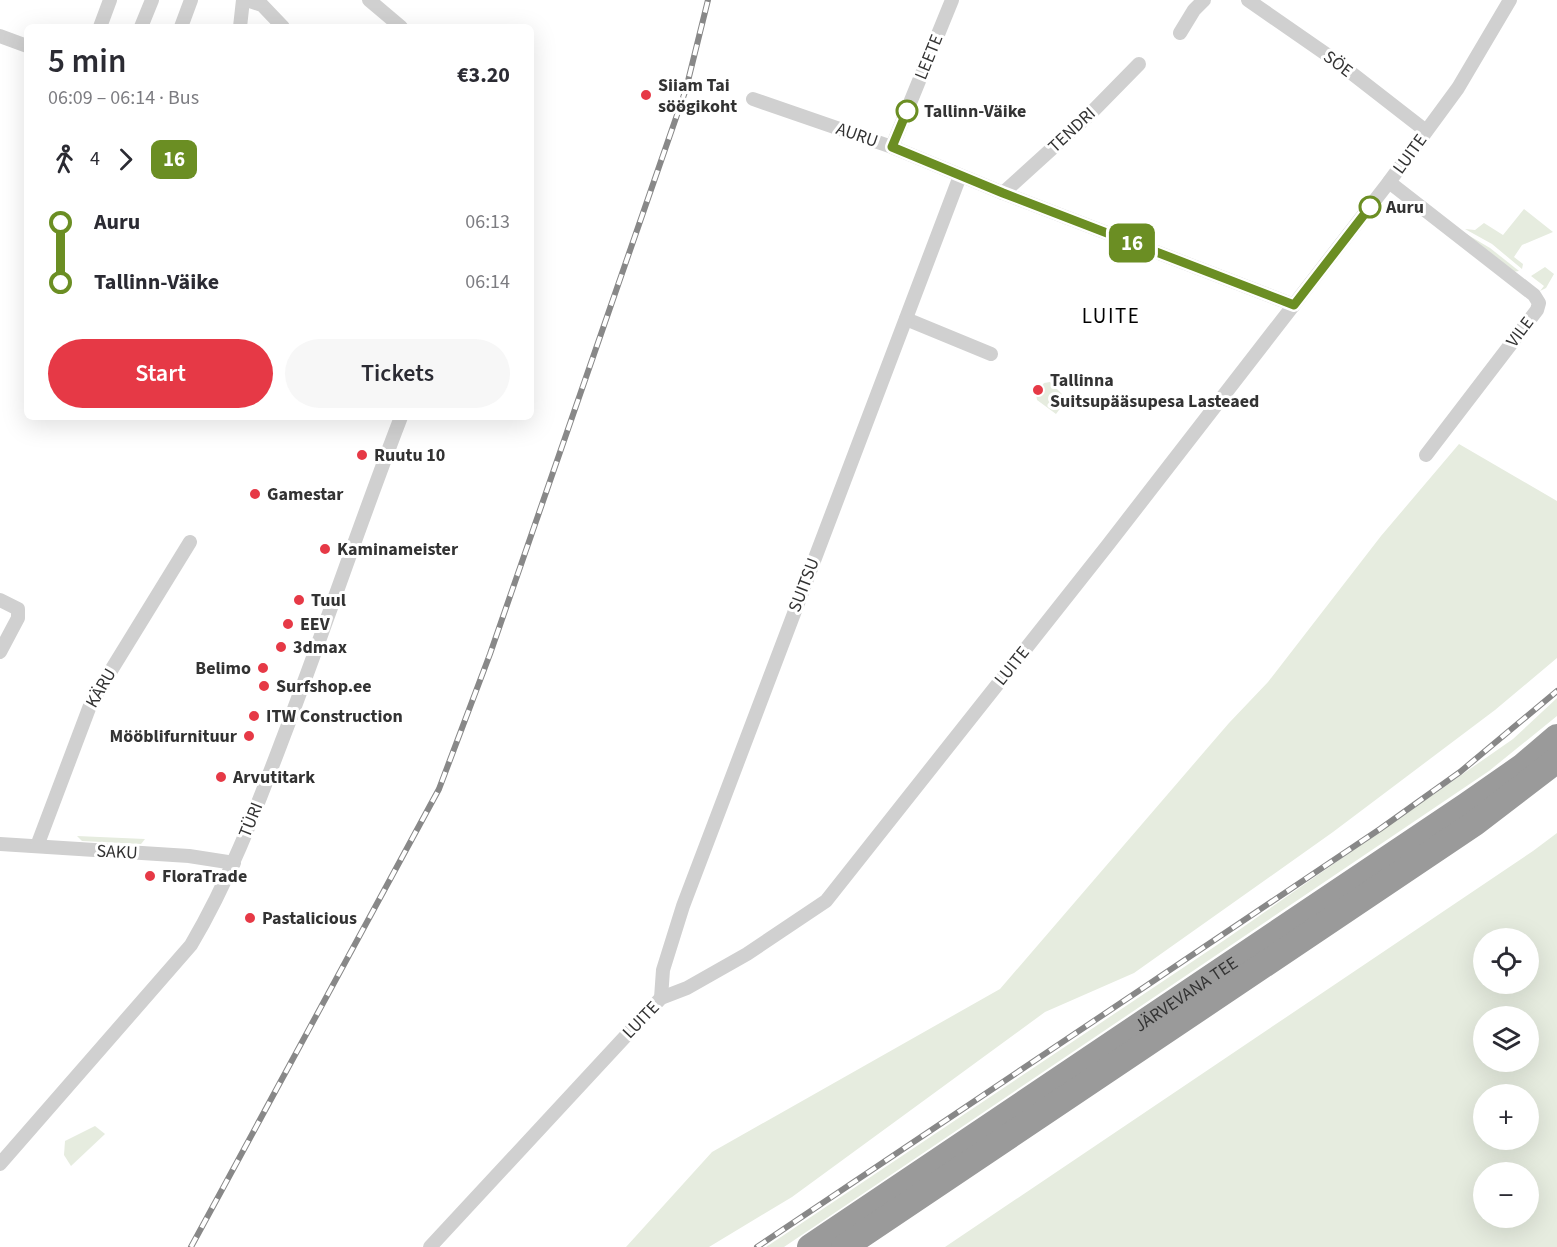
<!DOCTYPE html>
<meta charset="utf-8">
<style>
body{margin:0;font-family:"Source Sans 3",sans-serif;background:#f7f7f7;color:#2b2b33;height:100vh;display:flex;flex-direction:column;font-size:22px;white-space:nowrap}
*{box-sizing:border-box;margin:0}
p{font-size:20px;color:#7c7c81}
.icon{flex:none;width:33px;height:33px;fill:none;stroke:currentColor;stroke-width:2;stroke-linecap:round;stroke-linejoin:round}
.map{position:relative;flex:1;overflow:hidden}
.side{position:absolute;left:24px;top:24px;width:510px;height:396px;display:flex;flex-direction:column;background:#fff;border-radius:9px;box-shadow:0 6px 24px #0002}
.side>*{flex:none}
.badge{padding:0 12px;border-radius:9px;font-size:21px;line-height:39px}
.tools{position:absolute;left:1473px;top:928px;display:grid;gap:12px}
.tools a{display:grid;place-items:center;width:66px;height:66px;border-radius:50%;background:#fff;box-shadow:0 6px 24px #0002;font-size:30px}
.map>.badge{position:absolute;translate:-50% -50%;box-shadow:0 0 0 3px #fff}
.legs{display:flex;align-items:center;gap:9px;height:66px;padding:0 24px;font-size:20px}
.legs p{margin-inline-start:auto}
.headline{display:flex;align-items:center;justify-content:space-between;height:102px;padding:0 24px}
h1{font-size:33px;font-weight:600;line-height:45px}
.primary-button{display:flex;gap:12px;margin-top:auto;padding:12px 24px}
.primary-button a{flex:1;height:69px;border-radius:36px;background:#e63946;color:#fff;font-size:24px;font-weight:600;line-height:69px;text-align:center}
.primary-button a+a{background:#f7f7f7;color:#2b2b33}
ul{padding:0 24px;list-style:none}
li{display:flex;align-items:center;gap:21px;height:60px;font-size:22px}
li i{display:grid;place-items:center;width:9px;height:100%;margin:0 8px;background:currentColor}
li i::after{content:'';width:15px;height:15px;margin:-8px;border:4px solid;border-radius:50%;background:#fff}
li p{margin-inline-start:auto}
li:first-child i{background:linear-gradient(#0000 50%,currentColor 0)}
li:last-child i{background:linear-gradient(currentColor 50%,#0000 0)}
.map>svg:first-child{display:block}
.green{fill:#e6ecdf;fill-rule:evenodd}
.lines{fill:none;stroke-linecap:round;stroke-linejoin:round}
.street{stroke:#d0d0d0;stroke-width:14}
.highway{stroke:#9a9a9a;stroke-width:26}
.rail-casing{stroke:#888;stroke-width:6}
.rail{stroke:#fff;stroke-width:4;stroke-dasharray:11;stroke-linecap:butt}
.line-1-casing{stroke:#fff;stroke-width:14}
.line-1{stroke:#6b8e23;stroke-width:9}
.poi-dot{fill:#e63946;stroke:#fff;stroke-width:2}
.stop-1-dot{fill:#fff;stroke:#6b8e23;stroke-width:3}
.labels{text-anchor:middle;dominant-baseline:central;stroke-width:6;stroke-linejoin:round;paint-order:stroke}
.street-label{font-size:18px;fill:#333;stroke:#fff}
.poi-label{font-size:18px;font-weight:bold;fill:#333;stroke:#fff;text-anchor:start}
.stop-label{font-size:18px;font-weight:bold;fill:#333;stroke:#fff;text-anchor:start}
.quarter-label{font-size:21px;letter-spacing:1.5px;fill:#000;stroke:#fff}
</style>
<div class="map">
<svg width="1557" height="1247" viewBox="0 0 1557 1247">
<rect width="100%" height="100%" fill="#fff"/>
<g class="green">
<path d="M 1524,209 L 1553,232 L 1522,245 L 1514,257 L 1523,264 L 1522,269 L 1492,244 L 1465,229 L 1475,230 L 1484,223 L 1503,235 Z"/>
<path d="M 1463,232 L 1490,248 L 1519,271 L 1512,272 Z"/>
<path d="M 1545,267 L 1554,274 L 1546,288 L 1540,291 L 1544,286 L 1531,276 Z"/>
<path d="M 1050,382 L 1062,394 L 1057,400 L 1062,406 L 1056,414 L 1037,400 L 1036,394 L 1044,383 Z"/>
<path d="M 1459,444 L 1557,501 L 1557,658 L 1495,710 L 1333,832 L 1134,973 L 1045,1012 L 792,1197 L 709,1247 L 626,1247 L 712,1152 L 1000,989 L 1229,723 L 1268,682 L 1381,536 Z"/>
<path d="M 1557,698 L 1557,716 L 1489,771 L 784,1247 L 766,1247 L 1226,939 L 1513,739 Z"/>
<path d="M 1557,833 L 1557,1247 L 945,1247 L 1533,851 ZM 1484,939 L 1528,939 L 1528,984 L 1484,984 ZM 1484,1017 L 1528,1017 L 1528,1062 L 1484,1062 ZM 1484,1095 L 1528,1095 L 1528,1140 L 1484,1140 ZM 1484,1173 L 1528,1173 L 1528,1218 L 1484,1218 Z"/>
<path d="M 77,836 L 145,839 L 141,844 L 82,841 Z"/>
<path d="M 95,1126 L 105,1134 L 71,1166 L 64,1155 L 65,1141 Z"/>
</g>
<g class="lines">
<g class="street">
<path d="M 247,0 L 262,5 L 283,27"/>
<path d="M 369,0 L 401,27"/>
<path d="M 1248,0 L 1336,61 L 1426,131"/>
<path d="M 100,27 L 110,0"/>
<path d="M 141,27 L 152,0"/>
<path d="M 181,27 L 191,0"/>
<path d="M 240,27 L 243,0"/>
<path d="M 1180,33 L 1194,10 L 1204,0"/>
<path d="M 0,36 L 27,46"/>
<path d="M 753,99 L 892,147 L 1003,193 L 1294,305"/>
<path d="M 892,147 L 952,0"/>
<path d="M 1389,182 L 1534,295 L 1539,303 L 1537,310 L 1426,455"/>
<path d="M 1003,193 L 1089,115 L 1139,64"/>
<path d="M 906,319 L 991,354"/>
<path d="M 0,600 L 18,609 L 18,618 L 0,652"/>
<path d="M 0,844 L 189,856 L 234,863"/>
<path d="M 37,846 L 91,703 L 190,542"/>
<path d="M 661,998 L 663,970 L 683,906 L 960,176"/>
<path d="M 0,1164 L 191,945 C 230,879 256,809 283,738 C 324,631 360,523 401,417"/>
<path d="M 430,1247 L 661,998 L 687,988 L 747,954 L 826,901 L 1107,546 L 1389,182 L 1458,88 L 1510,0"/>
</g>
<g class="highway">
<path id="s1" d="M 810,1247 L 1467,805 L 1523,766 L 1557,737"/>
<path d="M 844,1247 L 1475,823 L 1557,760"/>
</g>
<g class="rail-casing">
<g id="rail">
<path d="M 191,1247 L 439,789 L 490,654 L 686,89 L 708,0"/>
<path d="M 757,1247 L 1380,829 L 1460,772 L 1557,691"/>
</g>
</g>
<use href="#rail" class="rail"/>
</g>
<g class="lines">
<g class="line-1-casing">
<path id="line-1" d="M 907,111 L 892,147 L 1003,193 L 1294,305 L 1370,207"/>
</g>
<use href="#line-1" class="line-1"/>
</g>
<g class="poi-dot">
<circle cx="646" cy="95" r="6"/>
<circle cx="1038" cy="390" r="6"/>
<circle cx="362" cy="455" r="6"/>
<circle cx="255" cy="494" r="6"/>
<circle cx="325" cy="549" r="6"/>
<circle cx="299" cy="600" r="6"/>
<circle cx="288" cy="624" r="6"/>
<circle cx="281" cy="647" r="6"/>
<circle cx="263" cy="668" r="6"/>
<circle cx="264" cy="686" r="6"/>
<circle cx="254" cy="716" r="6"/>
<circle cx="249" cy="736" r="6"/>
<circle cx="221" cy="777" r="6"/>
<circle cx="150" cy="876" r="6"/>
<circle cx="250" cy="918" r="6"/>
</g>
<g class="stop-1-dot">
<circle cx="907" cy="111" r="10"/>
<circle cx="1370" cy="207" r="10"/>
</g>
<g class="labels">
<g class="street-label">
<text transform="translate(929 57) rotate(-68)">LEETE</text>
<text transform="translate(1338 64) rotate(37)">SÖE</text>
<text transform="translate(1072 130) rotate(-43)">TENDRI</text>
<text transform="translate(857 135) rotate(19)">AURU</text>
<text transform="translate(1410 154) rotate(-54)">LUITE</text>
<text transform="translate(1520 332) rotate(-53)">VILE</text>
<text transform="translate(804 585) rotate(-69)">SUITSU</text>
<text transform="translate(1012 666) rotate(-51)">LUITE</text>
<text transform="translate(101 688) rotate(-60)">KÄRU</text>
<text transform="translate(251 820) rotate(-68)">TÜRI</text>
<text transform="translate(117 852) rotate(3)">SAKU</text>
<text stroke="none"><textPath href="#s1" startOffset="453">JÄRVEVANA TEE</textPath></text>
<text transform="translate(641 1020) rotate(-46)">LUITE</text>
</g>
<g class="poi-label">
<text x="658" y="85">Siiam Tai<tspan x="658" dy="21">söögikoht</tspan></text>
<text x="1050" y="380">Tallinna<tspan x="1050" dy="21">Suitsupääsupesa Lasteaed</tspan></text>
<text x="374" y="455">Ruutu 10</text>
<text x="267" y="494">Gamestar</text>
<text x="337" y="549">Kaminameister</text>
<text x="311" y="600">Tuul</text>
<text x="300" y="624">EEV</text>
<text x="293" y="647">3dmax</text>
<text x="251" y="668" text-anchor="end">Belimo</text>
<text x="276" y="686">Surfshop.ee</text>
<text x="266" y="716">ITW Construction</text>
<text x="237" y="736" text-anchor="end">Mööblifurnituur</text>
<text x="233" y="777">Arvutitark</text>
<text x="162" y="876">FloraTrade</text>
<text x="262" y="918">Pastalicious</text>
</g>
<g class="stop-label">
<text x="924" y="111">Tallinn-Väike</text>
<text x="1386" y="207">Auru</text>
</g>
<g class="quarter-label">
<text x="1111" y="316">LUITE</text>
</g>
</g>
</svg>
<div class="tools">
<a><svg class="icon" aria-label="locate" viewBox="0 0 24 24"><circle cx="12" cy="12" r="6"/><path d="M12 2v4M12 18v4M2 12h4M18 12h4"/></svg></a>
<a><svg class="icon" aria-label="layers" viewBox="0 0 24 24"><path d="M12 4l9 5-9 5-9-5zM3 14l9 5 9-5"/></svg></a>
<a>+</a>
<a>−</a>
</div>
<b class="badge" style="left:1132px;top:243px;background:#6b8e23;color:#fff">16</b>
<section class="side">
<div class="headline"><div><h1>5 min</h1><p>06:09 – 06:14 · Bus</p></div><b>€3.20</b></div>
<div class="legs"><svg class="icon" aria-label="walk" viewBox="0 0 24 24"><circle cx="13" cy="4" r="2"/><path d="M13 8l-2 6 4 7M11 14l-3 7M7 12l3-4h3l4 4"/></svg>4<svg class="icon" aria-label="forward" viewBox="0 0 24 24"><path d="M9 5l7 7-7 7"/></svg><b class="badge" style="background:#6b8e23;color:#fff">16</b></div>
<ul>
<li><i style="color:#6b8e23"></i><b>Auru</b><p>06:13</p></li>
<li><i style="color:#6b8e23"></i><b>Tallinn-Väike</b><p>06:14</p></li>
</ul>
<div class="primary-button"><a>Start</a><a>Tickets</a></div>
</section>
</div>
